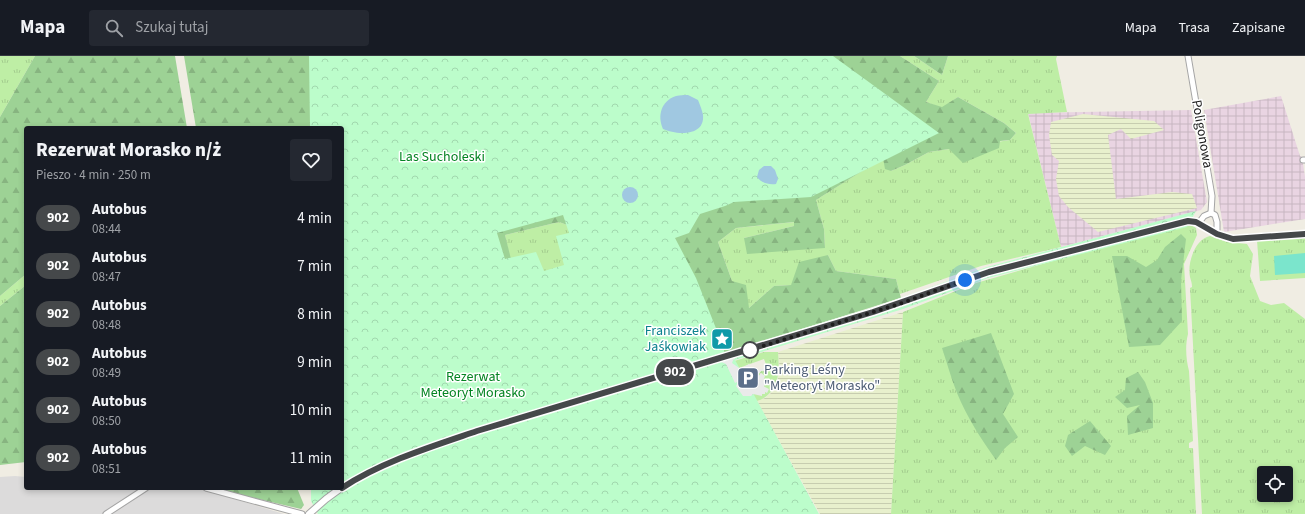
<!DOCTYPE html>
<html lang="pl">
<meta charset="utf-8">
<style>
body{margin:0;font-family:"Source Sans 3",sans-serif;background:#242831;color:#f1f3f6;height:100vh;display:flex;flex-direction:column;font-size:15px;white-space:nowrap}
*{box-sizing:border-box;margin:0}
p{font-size:13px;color:#9ea1a6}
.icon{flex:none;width:22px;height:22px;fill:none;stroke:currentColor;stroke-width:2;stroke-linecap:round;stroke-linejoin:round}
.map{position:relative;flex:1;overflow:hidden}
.sheet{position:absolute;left:24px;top:70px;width:320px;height:364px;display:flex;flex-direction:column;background:#171b24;border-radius:4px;box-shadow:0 2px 6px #0003}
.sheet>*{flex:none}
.badge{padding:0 8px;border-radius:13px;font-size:14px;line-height:26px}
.fabs{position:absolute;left:1257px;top:410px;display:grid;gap:8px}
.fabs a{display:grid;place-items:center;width:36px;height:36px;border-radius:4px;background:#171b24;box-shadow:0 2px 6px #0003;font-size:20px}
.you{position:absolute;width:20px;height:20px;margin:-10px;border:3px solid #fff;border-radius:50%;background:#1a73e8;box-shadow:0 0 0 6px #1a73e833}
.map>.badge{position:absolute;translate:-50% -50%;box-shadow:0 0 0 2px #fff}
.round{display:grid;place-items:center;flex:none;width:42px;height:42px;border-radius:4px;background:#242831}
.head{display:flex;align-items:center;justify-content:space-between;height:68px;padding:0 12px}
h1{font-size:19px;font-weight:800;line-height:30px}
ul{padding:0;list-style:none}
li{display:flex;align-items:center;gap:12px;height:48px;padding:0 12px}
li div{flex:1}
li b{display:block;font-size:15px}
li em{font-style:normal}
li .badge{min-width:44px;font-weight:700;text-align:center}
header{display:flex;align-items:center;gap:24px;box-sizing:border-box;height:56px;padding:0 20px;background:#171b24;border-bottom:1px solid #363941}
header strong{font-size:19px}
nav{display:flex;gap:22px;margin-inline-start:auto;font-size:14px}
.search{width:280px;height:36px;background:#242831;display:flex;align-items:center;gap:10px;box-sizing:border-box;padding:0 14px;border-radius:4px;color:#9ea1a6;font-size:15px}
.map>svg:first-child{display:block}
.residential{fill:#dcdbdb}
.industrial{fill:url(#industrial-grid)}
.farmland{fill:url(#farmland-rules)}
.grass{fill:url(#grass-tufts);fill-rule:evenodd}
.forest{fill:url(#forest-firs);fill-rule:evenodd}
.park{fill:url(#park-crowns);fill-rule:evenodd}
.pitch{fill:#7be5cc}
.parking{fill:#eaeaea}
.water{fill:#a0c8e1}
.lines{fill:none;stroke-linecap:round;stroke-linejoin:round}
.minor-casing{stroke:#a5a5a5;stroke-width:7}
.tertiary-casing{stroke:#a5a5a5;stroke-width:8}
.minor{stroke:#fff;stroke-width:5}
.tertiary{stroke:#fff;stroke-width:6}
.line-casing{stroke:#fff;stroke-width:9}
.line{stroke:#45484a;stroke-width:6}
.walk{stroke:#1e1e1e;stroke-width:4;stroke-dasharray:0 7.2}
.stop-dot{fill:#fff;stroke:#45484a;stroke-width:2}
.labels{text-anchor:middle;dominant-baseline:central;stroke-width:3;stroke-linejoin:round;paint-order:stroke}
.street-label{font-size:14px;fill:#1e1e1e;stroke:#fff}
.park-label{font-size:14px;fill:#048422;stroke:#fff}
.culture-label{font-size:14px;fill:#0d838f;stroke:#fff;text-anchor:end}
.service-label{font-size:14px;fill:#4e5e75;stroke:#fff;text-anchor:start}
</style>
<header>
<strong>Mapa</strong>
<div class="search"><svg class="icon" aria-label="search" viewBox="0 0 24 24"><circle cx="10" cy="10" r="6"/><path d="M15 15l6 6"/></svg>Szukaj tutaj</div>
<nav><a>Mapa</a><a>Trasa</a><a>Zapisane</a></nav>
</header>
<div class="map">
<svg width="1305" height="458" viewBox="0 0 1305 458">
<defs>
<pattern id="industrial-grid" width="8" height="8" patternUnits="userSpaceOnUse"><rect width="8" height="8" fill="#e9d4e2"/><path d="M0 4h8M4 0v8" fill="none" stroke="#c7b6c1"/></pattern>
<pattern id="farmland-rules" width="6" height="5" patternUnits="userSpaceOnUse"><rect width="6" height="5" fill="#e8f0cd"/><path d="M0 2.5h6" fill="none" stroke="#c7cdb0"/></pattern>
<pattern id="grass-tufts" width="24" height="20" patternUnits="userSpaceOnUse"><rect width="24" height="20" fill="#beeea5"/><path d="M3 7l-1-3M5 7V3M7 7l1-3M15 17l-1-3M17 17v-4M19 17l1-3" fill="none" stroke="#a3cc8e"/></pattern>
<pattern id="forest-firs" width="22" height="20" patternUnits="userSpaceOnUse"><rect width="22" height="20" fill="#9dd295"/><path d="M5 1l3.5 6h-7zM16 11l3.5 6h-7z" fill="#87b480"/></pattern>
<pattern id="park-crowns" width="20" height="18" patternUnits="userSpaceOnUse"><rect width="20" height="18" fill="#bcfdcb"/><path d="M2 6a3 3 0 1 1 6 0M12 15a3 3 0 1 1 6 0" fill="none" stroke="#a1d8ae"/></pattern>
</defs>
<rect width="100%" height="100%" fill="#f0ede3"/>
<path class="residential" d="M 15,420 L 26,421 L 26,432 L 164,432 L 204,434 L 284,458 L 0,458 L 0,421 Z"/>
<g class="industrial">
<path d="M 1281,40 L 1300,100 L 1302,101 L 1305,121 L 1305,163 L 1224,176 L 1204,54 Z"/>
<path d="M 1191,54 L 1207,146 L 1201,154 L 1061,191 L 1028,57 Z"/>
</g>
<g class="farmland">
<path d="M 1083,58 L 1154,65 L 1164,74 L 1131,83 L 1121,73 L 1108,79 L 1116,143 L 1172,136 L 1192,138 L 1197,152 L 1098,176 L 1068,151 L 1059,140 L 1056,123 L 1059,105 L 1052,99 L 1049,79 L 1051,66 Z"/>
<path d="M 903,256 L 891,458 L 820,458 L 757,345 L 765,342 L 771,337 L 778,322 L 780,314 L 778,296 Z"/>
</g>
<g class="grass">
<path d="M 0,0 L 35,0 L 0,61 Z"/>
<path d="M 900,0 L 914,0 L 942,19 L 948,0 L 1057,0 L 1056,3 L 1067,56 L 1028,58 L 1061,191 L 981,210 L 900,238 L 896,223 L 836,215 L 828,199 L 791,229 L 774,230 L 749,252 L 732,225 L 718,186 L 736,172 L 795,166 L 794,170 L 744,182 L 825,192 L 824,173 L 816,144 L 884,101 L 891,115 L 905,109 L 929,96 L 1010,84 L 1016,77 L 1004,67 L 958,41 L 942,52 L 926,46 L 939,25 Z"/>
<path d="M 559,166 L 570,170 L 570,211 L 545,218 L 511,207 L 505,179 Z"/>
<path d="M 1191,169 L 1196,172 L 1197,179 L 1184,208 L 1188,278 C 1185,290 1186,303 1189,315 L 1193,385 L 1189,387 L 1189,392 L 1193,392 L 1196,458 L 891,458 L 903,256 L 976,227 L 1095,193 Z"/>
<path d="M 1210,180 L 1227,186 L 1247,188 L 1253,198 L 1250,220 L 1260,245 L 1271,249 L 1284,247 L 1305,263 L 1305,458 L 1202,458 L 1190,232 L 1192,231 C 1192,227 1191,225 1190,221 C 1187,207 1195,183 1210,180 ZM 1264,417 L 1286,417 L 1286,439 L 1264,439 Z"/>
<path d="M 1305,181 L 1305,222 L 1260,225 L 1257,184 Z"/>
<path d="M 26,218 L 26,229 L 0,250 L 0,240 Z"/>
<path d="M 764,296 L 778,296 C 780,316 779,338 757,345 L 752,338 L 764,332 L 764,325 L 761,317 L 759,320 L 757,320 L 761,315 L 768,314 L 764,303 L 739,312 L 731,306 Z"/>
</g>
<g class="forest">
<path d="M 35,0 L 175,0 L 187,72 L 26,72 L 26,218 L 0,240 L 0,61 Z"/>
<path d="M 184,0 L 900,0 L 939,25 L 926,46 L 942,51 L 958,41 L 1004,67 L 1016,77 L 1010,84 L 1000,85 L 999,92 L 963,107 L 949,93 L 929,96 L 905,109 L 891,115 L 885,113 L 883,102 L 816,144 L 824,173 L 825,192 L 747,198 L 744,182 L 794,170 L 794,166 L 736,172 L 718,186 L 732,225 L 746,229 L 749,252 L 774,230 L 791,229 L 799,206 L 828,199 L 836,215 L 896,223 L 901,242 L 725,297 L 576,339 L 342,72 L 196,72 ZM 559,166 L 570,170 L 570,211 L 545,218 L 537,204 L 512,207 L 505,179 Z"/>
<path d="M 914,0 L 948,0 L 942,19 Z"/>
<path d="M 1181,178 L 1186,183 L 1181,225 L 1182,265 L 1160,289 L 1129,291 L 1112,200 L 1127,200 L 1146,211 L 1157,204 L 1165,191 Z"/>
<path d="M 26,229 L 26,406 L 0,409 L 0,250 Z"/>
<path d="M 991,277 L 1014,338 L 1003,358 L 1018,381 L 1005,392 L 996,404 C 981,383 967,361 957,337 C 951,322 947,307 942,292 Z"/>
<path d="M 1138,316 L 1145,326 L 1153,347 L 1153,372 L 1128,379 L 1127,360 L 1140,349 L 1127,352 L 1115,341 L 1125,334 L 1126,322 Z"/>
<path d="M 1090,365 L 1111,390 L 1105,399 L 1085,390 L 1072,400 L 1065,390 L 1068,379 Z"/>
<path d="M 216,432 L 297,432 L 304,449 L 301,453 L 250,441 Z"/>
</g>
<path class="park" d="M 309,0 L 833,0 L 939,77 L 811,141 L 734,146 L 725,150 L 700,158 L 689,177 L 675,182 L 696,222 L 723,290 L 725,299 L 731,298 L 734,304 L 739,292 L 881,249 L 987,211 L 1196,155 L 1187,171 L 988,222 L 903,253 L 735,304 L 819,458 L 318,458 L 311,445 L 311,432 L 342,432 L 342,72 L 310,72 ZM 563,159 L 569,177 L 556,180 L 564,209 L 544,215 L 536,196 L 505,203 L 497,177 Z"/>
<path class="pitch" d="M 1305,197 L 1305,217 L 1275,219 L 1274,200 Z"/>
<path class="parking" d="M 734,302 L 732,307 L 739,312 L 744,311 L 749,308 L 752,314 L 755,314 L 756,315 L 767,311 L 768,314 L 761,315 L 757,320 L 759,320 L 761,317 L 765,320 L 763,325 L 769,324 L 770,328 L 763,330 L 769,333 L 767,337 L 765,336 L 765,338 L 762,338 L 762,340 L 753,338 L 751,340 L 743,340 L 736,330 L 739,325 L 735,327 L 726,308 L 721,306 Z"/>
<g class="water">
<path d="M 688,39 L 698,44 C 700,49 702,54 703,59 C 705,81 676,79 663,73 C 657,60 661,45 676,40 C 680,39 684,39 688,39 Z"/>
<path d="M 764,110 L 771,110 L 775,114 L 778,123 L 776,128 C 769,129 761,127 757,121 L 759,114 Z"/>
<circle cx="630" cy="139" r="8"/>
</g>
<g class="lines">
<g class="minor-casing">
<g id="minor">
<path d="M 1188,0 L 1212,140 L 1211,157"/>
<path d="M 1303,104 L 1305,104"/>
<path d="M 1198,168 L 1204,160 L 1211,157 L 1215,159 L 1217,166 L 1217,178"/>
<path d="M 206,432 L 302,458"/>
<path d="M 106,458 L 146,432"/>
</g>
</g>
<g class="tertiary-casing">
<g id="tertiary">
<path d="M 342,432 C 380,407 434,389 477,375 L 873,256 L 989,216 L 1188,165 L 1196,166 L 1217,178 L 1233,183 L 1305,178"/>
<path d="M 309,458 L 326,443 L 341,432"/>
</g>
</g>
<use href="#minor" class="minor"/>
<use href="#tertiary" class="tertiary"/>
</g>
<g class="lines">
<g class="line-casing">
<path id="line" d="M 342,432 C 381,406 433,390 477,375 L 873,256 L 989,216 L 1188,165 L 1196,166 L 1217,178 L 1233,183 L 1305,178"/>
</g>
<use href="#line" class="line"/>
<path class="walk" d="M 750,294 L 899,248 L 965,224"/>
</g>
<defs>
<g id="sight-square" transform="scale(1.15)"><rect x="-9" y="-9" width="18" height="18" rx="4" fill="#0f9aa8" stroke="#fff"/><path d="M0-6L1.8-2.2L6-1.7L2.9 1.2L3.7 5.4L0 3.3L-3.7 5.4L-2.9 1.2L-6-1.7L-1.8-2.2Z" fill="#fff"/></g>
<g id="parking-square" transform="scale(1.15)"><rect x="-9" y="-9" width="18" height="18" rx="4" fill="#5c6f8a" stroke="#fff"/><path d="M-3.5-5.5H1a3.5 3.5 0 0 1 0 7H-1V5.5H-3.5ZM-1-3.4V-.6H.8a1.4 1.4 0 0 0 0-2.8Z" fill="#fff"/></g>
</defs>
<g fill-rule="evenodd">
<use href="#sight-square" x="722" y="283"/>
<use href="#parking-square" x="748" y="322"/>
</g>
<circle class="stop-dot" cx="750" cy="294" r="8"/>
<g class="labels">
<g class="street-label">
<text transform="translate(1202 78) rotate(80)">Poligonowa</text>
</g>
<g class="park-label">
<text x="442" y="101">Las Sucholeski</text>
<text x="473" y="321">Rezerwat<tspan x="473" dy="16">Meteoryt Morasko</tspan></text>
</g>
<g class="culture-label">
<text x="706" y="275">Franciszek<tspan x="706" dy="16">Jaśkowiak</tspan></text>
</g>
<g class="service-label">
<text x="764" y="314">Parking Leśny<tspan x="764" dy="16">"Meteoryt Morasko"</tspan></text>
</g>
</g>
</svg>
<div class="fabs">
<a><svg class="icon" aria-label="locate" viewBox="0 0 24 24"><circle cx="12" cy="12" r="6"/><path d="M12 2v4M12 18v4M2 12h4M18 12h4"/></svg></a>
</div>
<div class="you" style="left:965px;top:224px"></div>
<b class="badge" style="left:675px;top:316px;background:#45484a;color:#fff">902</b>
<section class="sheet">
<div class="head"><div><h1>Rezerwat Morasko n/ż</h1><p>Pieszo · 4 min · 250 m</p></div><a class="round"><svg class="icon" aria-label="heart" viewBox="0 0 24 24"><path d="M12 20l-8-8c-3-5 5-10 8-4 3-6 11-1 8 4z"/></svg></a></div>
<ul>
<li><span class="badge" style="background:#45484a;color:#fff">902</span><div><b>Autobus</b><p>08:44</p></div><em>4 min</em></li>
<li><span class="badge" style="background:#45484a;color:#fff">902</span><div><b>Autobus</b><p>08:47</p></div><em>7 min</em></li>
<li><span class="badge" style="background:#45484a;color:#fff">902</span><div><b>Autobus</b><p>08:48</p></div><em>8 min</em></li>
<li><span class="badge" style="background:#45484a;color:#fff">902</span><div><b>Autobus</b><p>08:49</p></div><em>9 min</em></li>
<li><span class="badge" style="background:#45484a;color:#fff">902</span><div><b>Autobus</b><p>08:50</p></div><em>10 min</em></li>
<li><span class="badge" style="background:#45484a;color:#fff">902</span><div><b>Autobus</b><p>08:51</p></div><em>11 min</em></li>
</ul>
</section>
</div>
